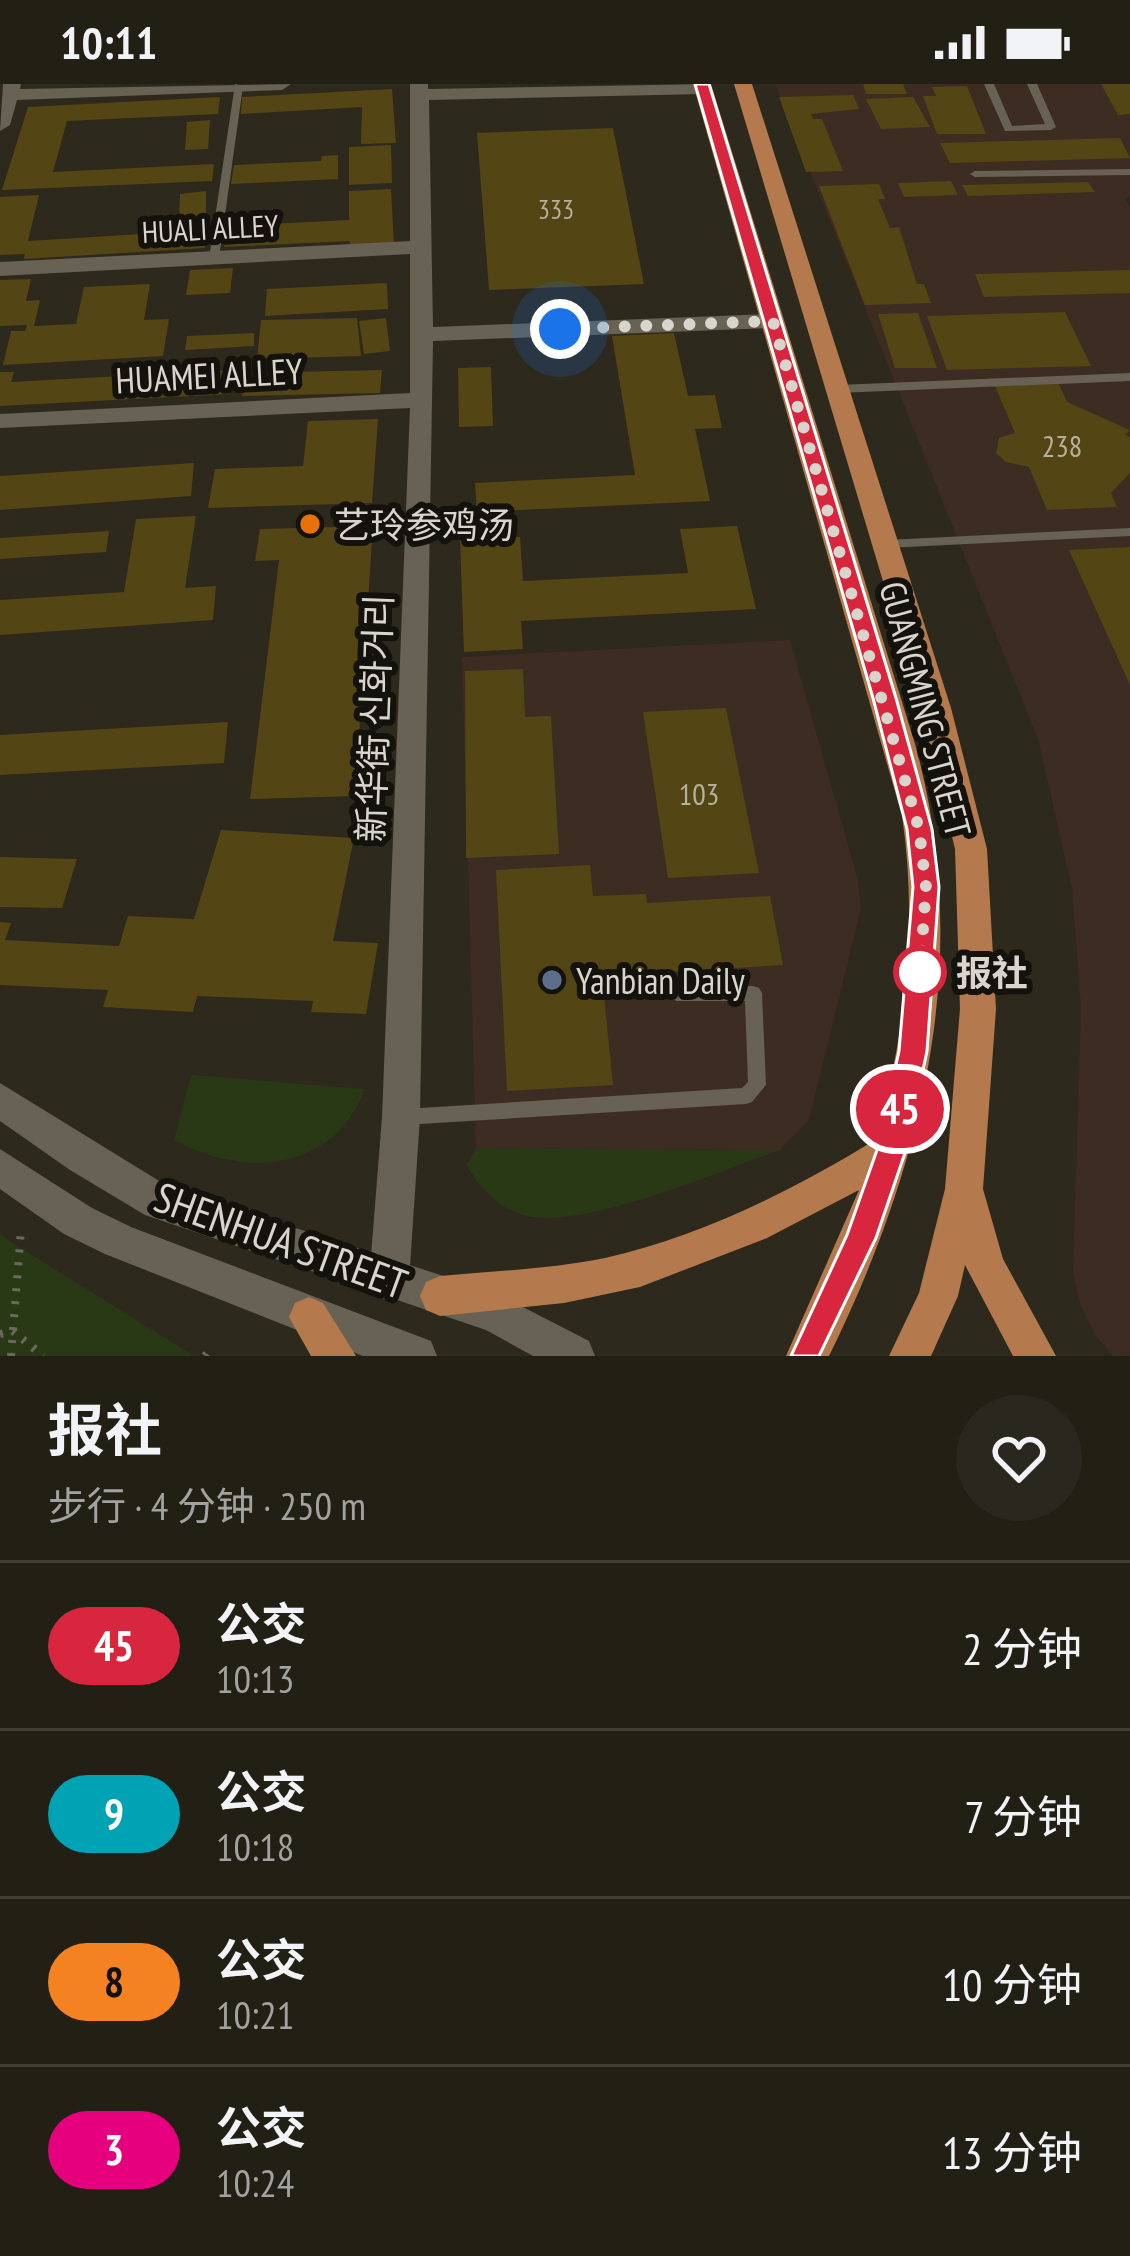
<!DOCTYPE html>
<html lang="zh">
<meta charset="utf-8">
<style>
body{margin:0;font-family:"PT Sans Narrow","Noto Sans SC","Noto Sans KR",sans-serif;background:#2a271e;color:#f1f3f6;height:100vh;display:flex;flex-direction:column;font-size:45px;white-space:nowrap}
*{box-sizing:border-box;margin:0}
p{font-size:39px;color:#a2a2a0}
.icon{flex:none;width:66px;height:66px;fill:none;stroke:currentColor;stroke-width:2;stroke-linecap:round;stroke-linejoin:round}
.map{position:relative;height:1272px;overflow:hidden}
.drawer{display:flex;flex-direction:column;background:#221f15;flex:1}
.drawer>*{flex:none}
.badge{padding:0 24px;border-radius:39px;font-size:42px;line-height:78px}
.you{position:absolute;width:60px;height:60px;margin:-30px;border:9px solid #fff;border-radius:50%;background:#1a73e8;box-shadow:0 0 0 18px #1a73e833}
.map>.badge{position:absolute;translate:-50% -50%;box-shadow:0 0 0 6px #fff}
.round{display:grid;place-items:center;flex:none;width:126px;height:126px;border-radius:63px;background:#2a271e}
.summary{display:flex;align-items:center;justify-content:space-between;height:204px;padding:0 48px}
h1{font-size:57px;font-weight:700;line-height:90px}
ul{padding:0;list-style:none}
li{display:flex;align-items:center;gap:36px;height:168px;padding:0 48px;border-top:3px solid #3f3d34}
li div{flex:1}
li b{display:block;font-size:45px}
li em{font-style:normal}
li .badge{min-width:132px;font-weight:700;text-align:center}
.status{display:flex;justify-content:space-between;align-items:center;height:84px;padding:0 60px;background:#221f15;direction:ltr}
.status svg{height:33px;fill:currentColor}
.map>svg:first-child{display:block}
.commercial{fill:#3d2c22}
.green{fill:#293916}
.building{fill:#544514}
.lines{fill:none;stroke-linecap:round;stroke-linejoin:round}
.path{stroke:#6b685c;stroke-width:8;stroke-dasharray:3 10;stroke-linecap:butt}
.lane{fill:#676254;fill-rule:evenodd}
.street{fill:#676254;fill-rule:evenodd}
.secondary{fill:#676254;fill-rule:evenodd}
.primary{fill:#b47a4e;fill-rule:evenodd}
.line{fill:#d7263d;stroke:#fff;stroke-width:3}
.walk{stroke:#d7d5cc;stroke-width:12;stroke-dasharray:0 21.6}
.food-dot{fill:#e8710a;stroke:#13120c;stroke-width:4.5}
.stop-dot{fill:#fff;stroke:#d7263d;stroke-width:6}
.service-dot{fill:#5c6f8a;stroke:#13120c;stroke-width:4.5}
.labels{text-anchor:middle;dominant-baseline:central;stroke-width:12;stroke-linejoin:round;paint-order:stroke}
.far-number-label{font-size:27px;fill:#b6b19e}
.far-street-label{font-size:30px;fill:#d7d5cc;stroke:#13120c}
.number-label{font-size:30px;fill:#b6b19e}
.street-label{font-size:36px;fill:#d7d5cc;stroke:#13120c}
.poi-label{font-size:36px;fill:#d7d5cc;stroke:#13120c;text-anchor:start}
.stop-label{font-size:36px;font-weight:bold;fill:#d7d5cc;stroke:#13120c;text-anchor:start}
.near-street-label{font-size:42px;fill:#d7d5cc;stroke:#13120c}
</style>
<div class="status"><b>10:11</b><svg viewBox="0 0 49 12"><path d="M0 12V9h3v3zM5 12V6h3v6zM10 12V3h3v9zM15 12V0h3v12zM26 1h20v11H26zM47 4h2v5h-2z"/></svg></div>
<div class="map">
<svg width="1130" height="1272" viewBox="0 0 1130 1272">
<rect width="100%" height="100%" fill="#2d291c"/>
<g class="commercial">
<path d="M 775,0 L 1130,0 L 1130,113 L 1125,114 L 1130,123 L 1130,1272 L 1113,1272 L 1095,1251 L 1080,1220 L 1073,1188 L 1081,923 L 1072,805 L 1038,655 Z"/>
<path d="M 790,556 L 858,796 L 861,824 L 809,1036 L 780,1066 L 476,1064 L 462,573 Z"/>
</g>
<g class="green">
<path d="M 191,991 L 365,1005 C 333,1089 243,1094 174,1056 Z"/>
<path d="M 476,1064 L 780,1066 C 721,1086 577,1150 520,1130 C 495,1121 480,1103 466,1081 Z"/>
<path d="M 0,1151 L 194,1272 L 0,1272 Z"/>
</g>
<g class="building">
<path d="M 863,0 L 903,0 L 907,10 L 866,10 Z"/>
<path d="M 1101,0 L 1130,0 L 1130,30 L 1118,31 Z"/>
<path d="M 967,2 L 986,50 L 937,50 L 923,12 L 936,12 L 932,3 Z"/>
<path d="M 392,5 L 396,59 L 361,60 L 362,23 L 241,30 L 242,13 Z"/>
<path d="M 853,11 L 859,25 L 811,30 L 813,35 L 822,35 L 843,87 L 806,88 L 779,13 Z"/>
<path d="M 220,13 L 218,30 L 67,37 L 53,88 L 214,80 L 212,97 L 2,106 L 28,23 Z"/>
<path d="M 913,13 L 930,43 L 881,45 L 866,15 Z"/>
<path d="M 210,36 L 208,65 L 185,66 L 187,38 Z"/>
<path d="M 613,44 L 644,200 L 489,206 L 477,49 Z"/>
<path d="M 1120,54 L 1130,74 L 950,79 L 940,59 Z"/>
<path d="M 391,61 L 392,99 L 349,101 L 349,63 Z"/>
<path d="M 338,71 L 338,95 L 231,100 L 234,81 L 321,77 L 322,72 Z"/>
<path d="M 951,97 L 958,111 L 904,113 L 898,99 Z"/>
<path d="M 1088,98 L 1095,108 L 968,112 L 962,101 Z"/>
<path d="M 879,100 L 885,115 L 878,115 L 890,144 L 899,143 L 917,200 L 924,200 L 931,219 L 865,221 L 819,102 Z"/>
<path d="M 391,105 L 394,160 L 350,162 L 350,157 L 224,163 L 226,142 L 349,136 L 349,107 Z"/>
<path d="M 206,107 L 206,136 L 179,138 L 180,110 Z"/>
<path d="M 39,111 L 28,157 L 206,146 L 205,164 L 24,175 L 25,170 L 0,171 L 0,113 Z"/>
<path d="M 233,184 L 230,209 L 186,211 L 190,186 Z"/>
<path d="M 1130,186 L 1130,209 L 984,213 L 975,190 Z"/>
<path d="M 31,195 L 26,217 L 40,216 L 34,242 L 76,240 L 84,203 L 150,200 L 144,236 L 169,235 L 163,272 L 3,281 L 11,247 L 25,247 L 27,241 L 0,242 L 0,196 Z"/>
<path d="M 387,199 L 388,225 L 265,232 L 267,205 Z"/>
<path d="M 1065,228 L 1091,282 L 947,286 L 927,232 Z"/>
<path d="M 918,229 L 937,284 L 895,284 L 878,230 Z"/>
<path d="M 357,234 L 361,272 L 257,275 L 261,236 Z"/>
<path d="M 386,234 L 390,267 L 364,270 L 359,237 Z"/>
<path d="M 254,249 L 254,262 L 185,266 L 187,252 Z"/>
<path d="M 674,249 L 688,312 L 715,311 L 722,344 L 695,345 L 710,417 L 477,428 L 475,399 L 635,391 L 612,252 Z"/>
<path d="M 491,283 L 493,342 L 459,343 L 458,284 Z"/>
<path d="M 232,286 L 230,310 L 0,322 L 0,288 L 14,288 L 11,298 Z"/>
<path d="M 382,286 L 380,309 L 242,312 L 246,289 Z"/>
<path d="M 1059,300 L 1067,318 L 1130,346 L 1125,351 L 1130,353 L 1130,389 L 1111,409 L 1117,423 L 1047,426 L 1029,383 L 1006,378 L 996,369 L 999,354 L 1015,349 L 995,302 Z"/>
<path d="M 378,335 L 372,419 L 208,424 L 215,385 L 303,382 L 308,337 Z"/>
<path d="M 194,379 L 191,412 L 0,426 L 0,392 Z"/>
<path d="M 196,432 L 185,504 L 216,502 L 213,536 L 0,551 L 0,516 L 124,508 L 136,435 Z"/>
<path d="M 373,442 L 355,712 L 250,715 L 279,476 L 255,477 L 260,445 Z"/>
<path d="M 737,442 L 756,525 L 521,537 L 523,565 L 464,568 L 460,455 L 520,453 L 523,497 L 688,489 L 680,445 Z"/>
<path d="M 109,447 L 106,468 L 0,475 L 0,454 Z"/>
<path d="M 1130,463 L 1130,601 L 1069,466 Z"/>
<path d="M 523,585 L 525,633 L 551,632 L 559,770 L 466,774 L 465,587 Z"/>
<path d="M 726,624 L 759,789 L 668,794 L 643,628 Z"/>
<path d="M 228,638 L 224,679 L 0,691 L 0,651 Z"/>
<path d="M 221,746 L 354,754 L 333,857 L 378,859 L 366,930 L 311,928 L 313,917 L 197,912 L 193,928 L 103,923 L 108,906 L 0,901 L 0,838 L 11,839 L 5,856 L 119,862 L 128,832 L 194,835 Z"/>
<path d="M 0,773 L 77,775 L 62,824 L 0,823 Z"/>
<path d="M 590,781 L 593,812 L 646,810 L 647,819 L 770,812 L 783,881 L 602,892 L 613,1001 L 507,1007 L 496,786 Z"/>
</g>
<g class="lines">
<g class="path">
<path d="M 0,1250 L 13,1247 L 43,1272"/>
<path d="M 11,1272 L 21,1146"/>
<path d="M 205,1272 L 208,1268"/>
</g>
<g class="lane">
<path d="M 235,0 L 243,2 L 219,174 L 214,177 L 209,174 Z"/>
<path d="M 984,0 L 994,0 L 1012,42 L 1045,40 L 1027,0 L 1037,0 L 1056,43 L 1051,46 L 1005,47 Z"/>
<path d="M 1130,85 L 1130,91 L 975,93 L 970,90 L 975,87 Z"/>
<path d="M 1130,289 L 1130,297 L 838,309 L 832,305 L 838,301 Z"/>
<path d="M 1130,444 L 1130,452 L 886,464 L 879,460 L 886,456 Z"/>
<path d="M 753,902 L 759,904 L 762,909 L 766,1001 L 752,1018 L 746,1020 L 404,1041 L 397,1039 L 395,1033 L 397,1027 L 404,1025 L 742,1004 L 748,998 L 745,917 L 677,917 L 671,915 L 668,910 L 671,905 L 677,903 Z"/>
</g>
<g class="street">
<path d="M 3,0 L 21,0 L 20,5 L 291,0 L 282,6 L 17,16 L 10,41 L 0,47 Z"/>
<path d="M 410,0 L 428,0 L 428,5 L 709,0 L 712,4 L 703,10 L 429,16 L 433,243 L 773,230 L 784,237 L 773,244 L 433,257 L 420,1033 L 409,1197 L 403,1211 L 389,1217 L 375,1211 L 369,1197 L 382,1033 L 410,324 L 0,344 L 0,330 L 410,309 L 410,170 L 0,192 L 0,178 L 410,157 Z"/>
</g>
<g class="secondary">
<path d="M 0,999 L 169,1103 L 496,1209 L 589,1257 L 595,1272 L 533,1272 L 486,1246 L 145,1131 L 70,1086 L 0,1037 Z"/>
<path d="M 0,1065 L 92,1124 L 131,1143 L 431,1257 L 437,1272 L 363,1272 L 105,1170 L 64,1150 L 0,1105 Z"/>
</g>
<g class="primary">
<path d="M 693,0 L 711,0 L 915,660 C 974,872 924,1079 829,1272 L 786,1272 L 859,1106 L 767,1154 L 640,1203 L 564,1219 L 440,1232 L 426,1226 L 420,1212 L 426,1198 L 440,1192 C 495,1187 551,1185 605,1174 C 701,1152 792,1107 875,1056 C 906,952 918,839 902,732 Z"/>
<path d="M 734,0 L 752,0 L 951,624 L 987,765 L 996,925 L 983,1105 L 1003,1175 L 1056,1272 L 1013,1272 L 965,1181 L 958,1212 L 931,1272 L 889,1272 L 919,1209 L 945,1105 L 960,925 L 955,765 L 921,624 Z"/>
<path d="M 309,1213 L 323,1219 L 356,1272 L 311,1272 L 289,1233 L 295,1219 Z"/>
</g>
</g>
<path class="line" d="M 695,0 L 709,0 L 896,614 L 932,745 L 939,803 L 927,967 L 906,1066 L 876,1154 L 819,1272 L 791,1272 L 847,1151 L 877,1066 L 899,967 L 913,803 L 907,745 L 873,614 Z"/>
<g class="lines">
<path class="walk" d="M 560,245 L 773,237 L 919,745 L 926,803 L 920,888"/>
</g>
<circle class="food-dot" cx="310" cy="440" r="12"/>
<circle class="stop-dot" cx="920" cy="888" r="24"/>
<circle class="service-dot" cx="552" cy="896" r="12"/>
<g class="labels">
<g class="far-number-label">
<text x="556" y="125">333</text>
</g>
<g class="far-street-label">
<text transform="translate(210 144) rotate(-3)">HUALI ALLEY</text>
</g>
<g class="number-label">
<text x="1062" y="361">238</text>
<text x="699" y="709">103</text>
</g>
<g class="street-label">
<text transform="translate(209 291) rotate(-3)">HUAMEI ALLEY</text>
<text transform="translate(926 625) rotate(75)">GUANGMING STREET</text>
<text transform="translate(374 634) rotate(-88)">新华街 신화거리</text>
</g>
<g class="poi-label">
<text x="334" y="440">艺玲参鸡汤</text>
<text x="576" y="896">Yanbian Daily</text>
</g>
<g class="stop-label">
<text x="956" y="888">报社</text>
</g>
<g class="near-street-label">
<text transform="translate(281 1156) rotate(20)">SHENHUA STREET</text>
</g>
</g>
</svg>
<div class="you" style="left:560px;top:245px"></div>
<b class="badge" style="left:900px;top:1025px;background:#d7263d;color:#fff">45</b>
</div>
<section class="drawer">
<div class="summary"><div><h1>报社</h1><p>步行 · 4 分钟 · 250 m</p></div><a class="round"><svg class="icon" aria-label="heart" viewBox="0 0 24 24"><path d="M12 20l-8-8c-3-5 5-10 8-4 3-6 11-1 8 4z"/></svg></a></div>
<ul>
<li><span class="badge" style="background:#d7263d;color:#fff">45</span><div><b>公交</b><p>10:13</p></div><em>2 分钟</em></li>
<li><span class="badge" style="background:#00a3b4;color:#fff">9</span><div><b>公交</b><p>10:18</p></div><em>7 分钟</em></li>
<li><span class="badge" style="background:#f58220;color:#111">8</span><div><b>公交</b><p>10:21</p></div><em>10 分钟</em></li>
<li><span class="badge" style="background:#e6007e;color:#fff">3</span><div><b>公交</b><p>10:24</p></div><em>13 分钟</em></li>
</ul>
</section>
